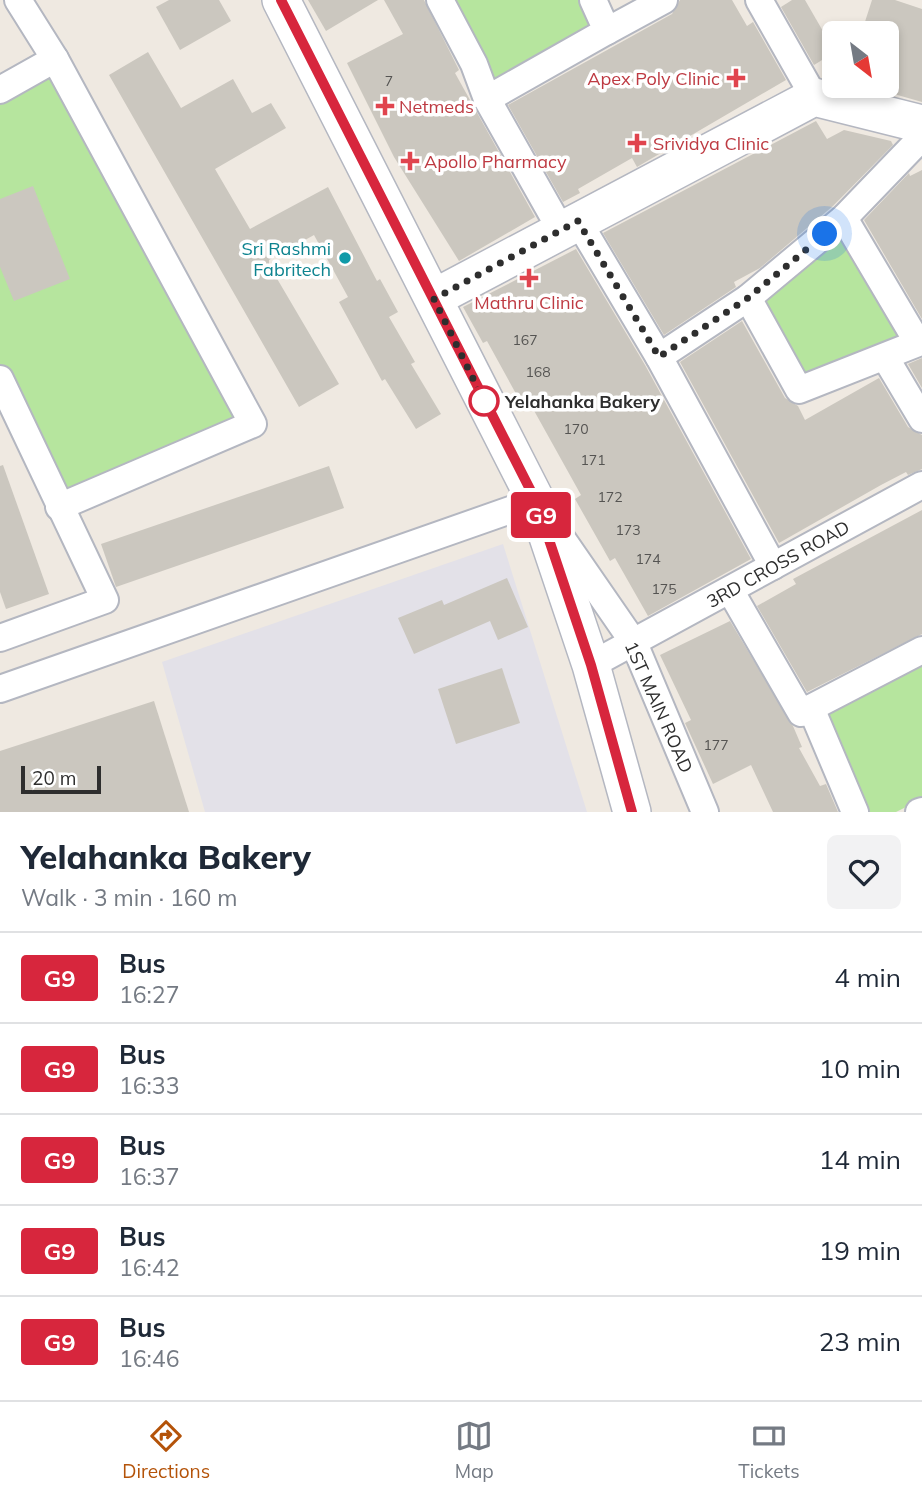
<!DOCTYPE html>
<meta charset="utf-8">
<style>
body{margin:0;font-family:Mulish,sans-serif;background:#f2f2f3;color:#1f2937;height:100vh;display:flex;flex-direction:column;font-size:26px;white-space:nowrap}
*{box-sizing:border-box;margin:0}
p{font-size:23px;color:#747a83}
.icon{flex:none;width:38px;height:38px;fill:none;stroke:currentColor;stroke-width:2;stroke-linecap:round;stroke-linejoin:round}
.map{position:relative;height:812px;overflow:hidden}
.side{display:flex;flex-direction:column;background:#fff;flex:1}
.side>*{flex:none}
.badge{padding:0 14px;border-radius:5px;font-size:24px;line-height:46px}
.needle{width:46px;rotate:149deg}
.buttons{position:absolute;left:822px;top:21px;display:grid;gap:14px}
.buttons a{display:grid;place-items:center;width:77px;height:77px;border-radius:10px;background:#fff;box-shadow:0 4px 10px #0003;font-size:35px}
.scale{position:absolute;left:21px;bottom:18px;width:80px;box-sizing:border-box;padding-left:7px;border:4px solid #2e2e2e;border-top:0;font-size:19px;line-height:24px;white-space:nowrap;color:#2e2e2e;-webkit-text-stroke:5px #fff;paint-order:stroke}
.you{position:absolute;width:35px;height:35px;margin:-18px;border:5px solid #fff;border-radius:50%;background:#1a73e8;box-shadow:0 0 0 10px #1a73e833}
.map>.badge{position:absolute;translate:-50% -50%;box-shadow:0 0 0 4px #fff}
.round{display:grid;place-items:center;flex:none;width:74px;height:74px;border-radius:10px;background:#f2f2f3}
.head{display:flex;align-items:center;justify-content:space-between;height:119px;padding:0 21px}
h1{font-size:33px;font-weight:800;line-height:52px}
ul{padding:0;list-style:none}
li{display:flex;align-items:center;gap:21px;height:91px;padding:0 21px;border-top:2px solid #e0e1e3}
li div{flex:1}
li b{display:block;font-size:26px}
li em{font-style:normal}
li .badge{min-width:77px;font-weight:700;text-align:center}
.dock{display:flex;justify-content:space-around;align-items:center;height:98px;border-top:2px solid #e0e1e3;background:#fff;font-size:19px;color:#747a83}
.dock a{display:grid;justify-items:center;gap:4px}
.dock .on{color:#b45309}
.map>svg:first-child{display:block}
.industrial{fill:#e3e1e8}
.green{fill:#b6e59e}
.building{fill:#cbc7bf}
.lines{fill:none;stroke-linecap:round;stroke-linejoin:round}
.street-casing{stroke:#b4b7c1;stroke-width:30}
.secondary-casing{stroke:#b4b7c1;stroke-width:40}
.street{stroke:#fff;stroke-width:26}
.secondary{stroke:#fff;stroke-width:37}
.line-casing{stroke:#fff;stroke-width:16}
.line{stroke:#d7263d;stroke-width:10}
.walk{stroke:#2e2e2e;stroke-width:7;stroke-dasharray:0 12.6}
.health-dot{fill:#e0444e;stroke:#fff;stroke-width:2.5}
.culture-dot{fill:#0f9aa8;stroke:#fff;stroke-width:2.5}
.stop-dot{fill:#fff;stroke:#d7263d;stroke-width:3.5}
.labels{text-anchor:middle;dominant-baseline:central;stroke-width:7;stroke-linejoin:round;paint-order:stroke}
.number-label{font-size:14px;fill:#555452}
.health-label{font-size:18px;fill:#be3a42;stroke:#fff;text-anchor:start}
.culture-label{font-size:18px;fill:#0d838f;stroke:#fff;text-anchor:end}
.stop-label{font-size:18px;font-weight:bold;fill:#2e2e2e;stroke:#fff;text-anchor:start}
.street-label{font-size:18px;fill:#2e2e2e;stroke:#fff}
</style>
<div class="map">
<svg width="922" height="812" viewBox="0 0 922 812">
<rect width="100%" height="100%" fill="#efe9e1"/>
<path class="industrial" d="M 503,544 L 587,812 L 205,812 L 162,662 Z"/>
<g class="green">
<path d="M 445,0 L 588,0 L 602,29 L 493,90 Z"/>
<path d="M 55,59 L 253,424 L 59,507 L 0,379 L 0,90 Z"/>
<path d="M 844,235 L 903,341 L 805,380 L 759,301 Z"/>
<path d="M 922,655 L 922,799 L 896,812 L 861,812 L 816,711 Z"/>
</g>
<g class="building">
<path d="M 169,0 L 219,0 L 231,21 L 180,50 L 156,7 Z"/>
<path d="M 308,0 L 378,0 L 326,31 Z"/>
<path d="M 384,0 L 424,0 L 459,70 L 455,73 L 535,217 L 459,261 L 394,157 L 347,63 L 403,34 Z"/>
<path d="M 680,0 L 732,0 L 747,26 L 753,22 L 786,80 L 637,167 L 632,158 L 578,189 L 580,193 L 563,202 L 508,105 L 672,14 Z"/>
<path d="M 792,0 L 805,0 L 835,52 L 814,65 L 781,7 Z"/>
<path d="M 872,0 L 895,0 L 922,9 L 922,102 L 887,92 L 887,33 L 862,31 Z"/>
<path d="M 148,52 L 181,108 L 233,79 L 252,113 L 271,103 L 286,128 L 215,169 L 250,229 L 328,187 L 377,281 L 380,279 L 398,312 L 389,317 L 415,362 L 411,364 L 441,414 L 416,429 L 385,379 L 382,381 L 339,302 L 348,297 L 314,235 L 269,260 L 269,265 L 339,384 L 299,407 L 109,75 Z"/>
<path d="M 816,121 L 827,139 L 844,130 L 891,141 L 893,145 L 833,206 L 760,268 L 734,282 L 736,287 L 664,335 L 603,233 Z"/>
<path d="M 922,170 L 922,319 L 864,220 L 909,173 L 910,176 Z"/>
<path d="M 33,186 L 70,279 L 14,301 L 0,267 L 0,199 Z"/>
<path d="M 576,249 L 645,365 L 751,559 L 648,616 L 615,558 L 610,561 L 575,499 L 581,495 L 527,398 L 520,401 L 487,341 L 483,343 L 463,307 Z"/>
<path d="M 742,321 L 785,398 L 798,406 L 805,420 L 879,378 L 908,427 L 922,435 L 922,469 L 908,475 L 906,472 L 881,485 L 779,543 L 680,362 Z"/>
<path d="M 922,358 L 922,388 L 908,364 Z"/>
<path d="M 3,465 L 49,594 L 6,609 L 0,592 L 0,466 Z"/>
<path d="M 329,466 L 344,508 L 116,587 L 101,544 Z"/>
<path d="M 922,510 L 922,634 L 807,692 L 757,606 L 796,584 L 793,579 Z"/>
<path d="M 507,578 L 528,627 L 498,640 L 490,621 L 414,654 L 398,618 L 442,600 L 444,605 Z"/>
<path d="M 730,621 L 793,726 L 802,747 L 799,748 L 820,786 L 826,784 L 838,812 L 773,812 L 751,765 L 713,784 L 685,723 L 691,720 L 660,655 Z"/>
<path d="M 502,668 L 520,723 L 456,744 L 438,689 Z"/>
<path d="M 154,701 L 189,812 L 0,812 L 0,751 Z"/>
</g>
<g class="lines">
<g class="street-casing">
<g id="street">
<path d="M 18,0 L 55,59 L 253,424 L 59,507"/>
<path d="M 440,0 L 474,64 L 487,99 L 561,230"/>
<path d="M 759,0 L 814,97"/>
<path d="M 607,31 L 664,0"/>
<path d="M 0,90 L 55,59"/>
<path d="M 487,99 L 607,31 L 593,0"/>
<path d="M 578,221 L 659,357 L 773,566"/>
<path d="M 748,298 L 799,390 L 918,343 L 844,218"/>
<path d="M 659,357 L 748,298 L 844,218 L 922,137"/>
<path d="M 885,357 L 922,419"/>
<path d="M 0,379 L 105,600 L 0,638"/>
<path d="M 730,590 L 801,713 L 922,650"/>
<path d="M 591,665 L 922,485"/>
<path d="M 0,689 L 536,501 L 634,643 L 705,812"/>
<path d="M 811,708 L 855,812"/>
<path d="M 919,812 L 922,811"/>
</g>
</g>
<g class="secondary-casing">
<g id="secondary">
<path d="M 281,0 L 536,501 L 591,665 L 632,812"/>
<path d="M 434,298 L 814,97 L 922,124"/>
</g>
</g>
<use href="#street" class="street"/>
<use href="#secondary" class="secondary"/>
</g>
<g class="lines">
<g class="line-casing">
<path id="line" d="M 281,0 L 536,501 L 591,665 L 632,812"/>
</g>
<use href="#line" class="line"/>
<path class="walk" d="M 484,401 L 434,299 L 578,221 L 659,357 L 748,298 L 825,234"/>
</g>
<g class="health-dot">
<path d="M732.5 67.5h7v7h7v7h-7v7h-7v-7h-7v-7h7z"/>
<path d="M381.5 95.5h7v7h7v7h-7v7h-7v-7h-7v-7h7z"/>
<path d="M633.5 132.5h7v7h7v7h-7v7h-7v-7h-7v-7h7z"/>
<path d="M406.5 150.5h7v7h7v7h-7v7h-7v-7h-7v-7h7z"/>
<path d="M525.5 267.5h7v7h7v7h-7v7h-7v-7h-7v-7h7z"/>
</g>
<circle class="culture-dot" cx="345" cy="258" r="7"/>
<circle class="stop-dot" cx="484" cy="401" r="14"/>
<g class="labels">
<g class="number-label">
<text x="389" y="81">7</text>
<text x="525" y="340">167</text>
<text x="538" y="372">168</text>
<text x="576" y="429">170</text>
<text x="593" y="460">171</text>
<text x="610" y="497">172</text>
<text x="628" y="530">173</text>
<text x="648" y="559">174</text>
<text x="664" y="589">175</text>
<text x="716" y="745">177</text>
</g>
<g class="health-label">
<text x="720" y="78" text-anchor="end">Apex Poly Clinic</text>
<text x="399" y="106">Netmeds</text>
<text x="653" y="143">Srividya Clinic</text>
<text x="424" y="161">Apollo Pharmacy</text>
<text x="529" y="302" text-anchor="middle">Mathru Clinic</text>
</g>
<g class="culture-label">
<text x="331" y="248">Sri Rashmi<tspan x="331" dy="21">Fabritech</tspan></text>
</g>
<g class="stop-label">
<text x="505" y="401">Yelahanka Bakery</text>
</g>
<g class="street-label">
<text transform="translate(778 564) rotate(-29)">3RD CROSS ROAD</text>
<text transform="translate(659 707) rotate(66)">1ST MAIN ROAD</text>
</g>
</g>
</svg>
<div class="buttons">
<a><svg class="needle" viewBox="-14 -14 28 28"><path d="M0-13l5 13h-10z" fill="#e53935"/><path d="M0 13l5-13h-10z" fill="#747a83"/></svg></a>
</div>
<div class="scale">20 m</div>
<div class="you" style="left:825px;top:234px"></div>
<b class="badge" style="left:541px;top:515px;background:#d7263d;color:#fff">G9</b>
</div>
<section class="side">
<div class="head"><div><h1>Yelahanka Bakery</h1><p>Walk · 3 min · 160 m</p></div><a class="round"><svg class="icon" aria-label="heart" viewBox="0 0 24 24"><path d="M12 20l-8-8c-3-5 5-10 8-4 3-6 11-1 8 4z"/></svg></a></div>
<ul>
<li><span class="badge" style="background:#d7263d;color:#fff">G9</span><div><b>Bus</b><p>16:27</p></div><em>4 min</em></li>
<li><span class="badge" style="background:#d7263d;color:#fff">G9</span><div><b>Bus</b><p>16:33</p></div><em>10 min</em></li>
<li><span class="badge" style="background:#d7263d;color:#fff">G9</span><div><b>Bus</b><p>16:37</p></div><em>14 min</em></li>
<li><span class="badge" style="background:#d7263d;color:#fff">G9</span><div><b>Bus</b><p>16:42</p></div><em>19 min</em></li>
<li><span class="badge" style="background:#d7263d;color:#fff">G9</span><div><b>Bus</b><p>16:46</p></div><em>23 min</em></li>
</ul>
</section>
<nav class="dock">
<a class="on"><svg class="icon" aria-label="directions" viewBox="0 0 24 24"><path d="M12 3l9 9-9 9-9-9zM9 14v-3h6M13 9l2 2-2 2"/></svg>Directions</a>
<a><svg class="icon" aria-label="map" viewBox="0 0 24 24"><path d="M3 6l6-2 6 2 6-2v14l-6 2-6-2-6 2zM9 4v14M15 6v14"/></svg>Map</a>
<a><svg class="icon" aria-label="tickets" viewBox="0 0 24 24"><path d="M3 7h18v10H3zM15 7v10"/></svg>Tickets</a>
</nav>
